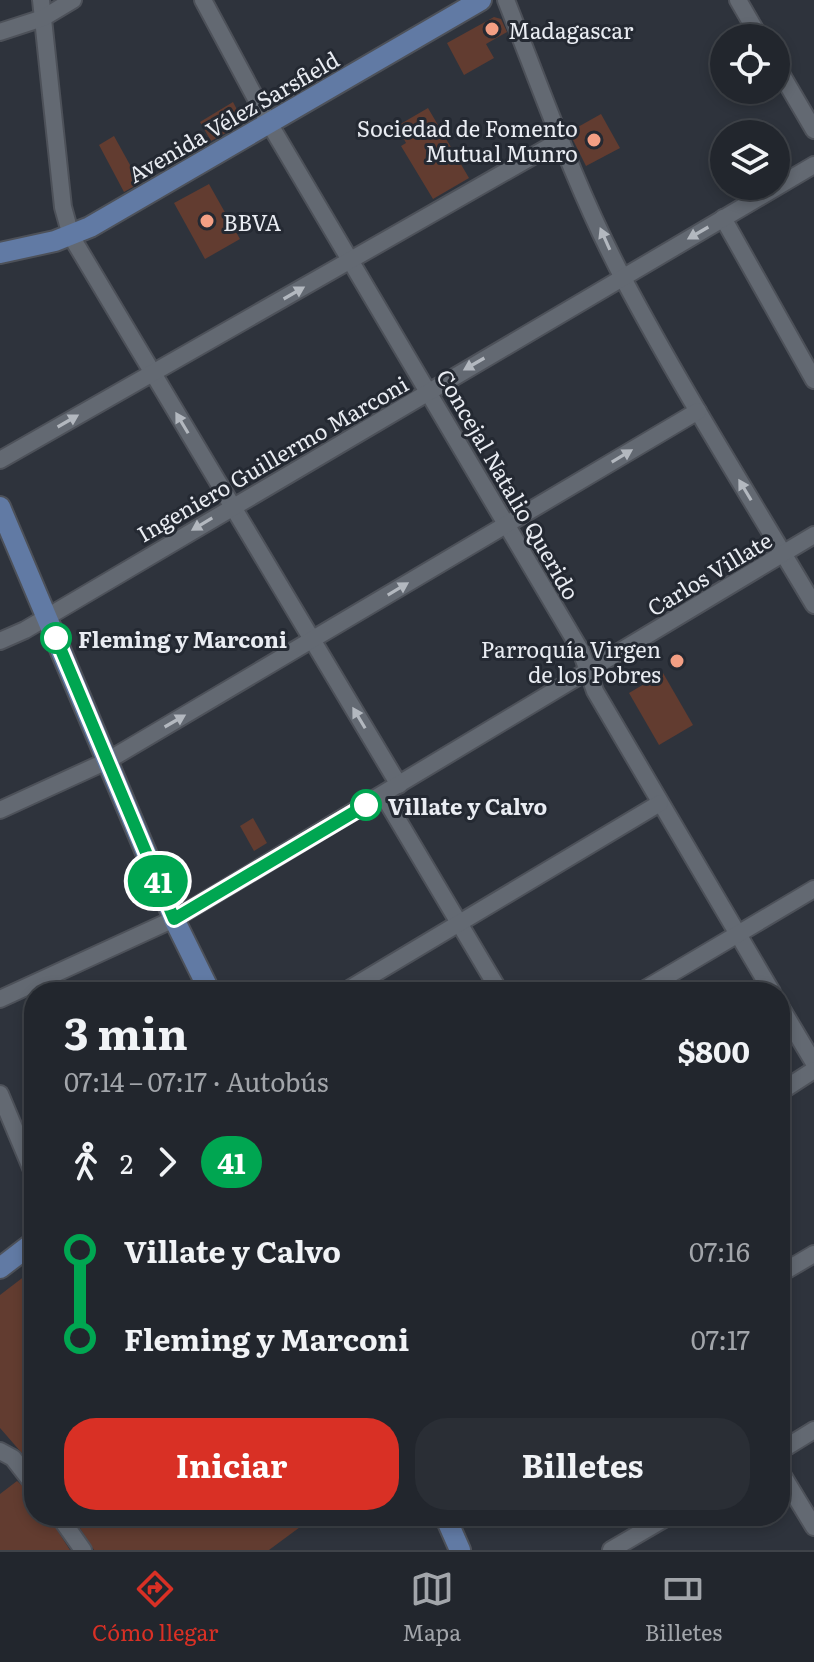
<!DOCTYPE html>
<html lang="es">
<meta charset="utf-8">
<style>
body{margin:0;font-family:Literata,serif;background:#2a2e35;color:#f1f3f6;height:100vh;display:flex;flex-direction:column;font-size:30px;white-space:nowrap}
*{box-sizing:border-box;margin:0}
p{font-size:26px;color:#a2a5aa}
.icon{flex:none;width:44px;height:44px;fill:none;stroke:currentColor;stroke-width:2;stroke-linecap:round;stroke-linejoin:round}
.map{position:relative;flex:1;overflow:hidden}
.details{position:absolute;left:24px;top:982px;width:766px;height:544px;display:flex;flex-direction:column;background:#22262d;border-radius:32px;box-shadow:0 4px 12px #0003,0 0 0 2px #3f4349}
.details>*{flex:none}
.badge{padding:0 16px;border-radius:26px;font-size:28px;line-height:52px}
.buttons{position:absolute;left:710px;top:24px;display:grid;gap:16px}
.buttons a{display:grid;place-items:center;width:80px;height:80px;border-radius:50%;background:#22262d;box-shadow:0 4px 12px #0003,0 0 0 2px #3f4349;font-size:40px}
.map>.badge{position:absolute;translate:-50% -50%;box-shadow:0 0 0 4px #fff}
.legs{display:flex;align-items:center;gap:12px;height:88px;padding:0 40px;font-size:26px}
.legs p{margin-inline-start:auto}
.headline{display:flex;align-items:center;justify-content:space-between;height:136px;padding:0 40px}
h1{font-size:44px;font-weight:700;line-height:60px}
.button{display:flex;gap:16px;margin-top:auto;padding:16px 40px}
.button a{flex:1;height:92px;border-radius:32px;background:#d93025;color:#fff;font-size:32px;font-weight:700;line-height:92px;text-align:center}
.button a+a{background:#2a2e35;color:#f1f3f6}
ul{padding:0 40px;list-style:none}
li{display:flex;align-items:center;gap:28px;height:88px;font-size:30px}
li i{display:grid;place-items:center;width:12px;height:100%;margin:0 10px;background:currentColor}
li i::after{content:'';width:20px;height:20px;margin:-10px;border:6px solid;border-radius:50%;background:#22262d}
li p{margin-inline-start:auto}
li:first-child i{background:linear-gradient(#0000 50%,currentColor 0)}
li:last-child i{background:linear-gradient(currentColor 50%,#0000 0)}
.tab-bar{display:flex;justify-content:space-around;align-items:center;height:112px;border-top:2px solid #3f4349;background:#22262d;font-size:22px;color:#a2a5aa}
.tab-bar a{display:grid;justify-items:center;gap:4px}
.tab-bar .selected{color:#d93025}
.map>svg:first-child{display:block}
.building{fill:#623c30}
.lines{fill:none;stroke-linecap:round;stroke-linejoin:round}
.minor-casing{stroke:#4d5159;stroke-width:20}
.major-casing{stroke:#4d5159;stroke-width:24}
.minor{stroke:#636972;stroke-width:16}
.major{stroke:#617aa4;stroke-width:20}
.oneway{fill:#b3b8bf}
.line-1-casing{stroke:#fff;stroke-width:18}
.line-1{stroke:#00a651;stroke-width:12}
.poi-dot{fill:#f39f84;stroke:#242932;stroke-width:3}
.stop-1-dot{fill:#fff;stroke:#00a651;stroke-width:4}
.labels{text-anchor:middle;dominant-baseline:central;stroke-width:6;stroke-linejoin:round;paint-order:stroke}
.poi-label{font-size:22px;fill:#e9ecf2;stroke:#242932;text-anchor:start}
.street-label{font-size:22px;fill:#e9ecf2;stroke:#242932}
.stop-label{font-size:22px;font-weight:bold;fill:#e9ecf2;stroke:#242932;text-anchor:start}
</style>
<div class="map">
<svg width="814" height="1550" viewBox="0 0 814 1550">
<rect width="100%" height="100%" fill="#2e333c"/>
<g class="building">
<path d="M 494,17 L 501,19 L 507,32 L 486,44 L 494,58 L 464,75 L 447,43 Z"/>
<path d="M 233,102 L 244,123 L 211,141 L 200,122 Z"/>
<path d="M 428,108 L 469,178 L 433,199 L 401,146 L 406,143 L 397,126 Z"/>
<path d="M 601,114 L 620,148 L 586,166 L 569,132 Z"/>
<path d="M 114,136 L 140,183 L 124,192 L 99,145 Z"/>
<path d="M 209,184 L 240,239 L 205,259 L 174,203 Z"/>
<path d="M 663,673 L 693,725 L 659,745 L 629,693 Z"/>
<path d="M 253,818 L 267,843 L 254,851 L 240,826 Z"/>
<path d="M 34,1269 L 34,1467 L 0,1428 L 0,1295 Z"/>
<path d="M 17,1481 L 34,1496 L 34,1516 L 48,1516 L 70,1550 L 0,1550 L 0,1494 Z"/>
<path d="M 72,1516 L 315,1516 L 269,1550 L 94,1550 Z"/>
</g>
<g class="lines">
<g class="minor-casing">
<g id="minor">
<path d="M 41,0 L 63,207 L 71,236 L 399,785"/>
<path d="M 203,0 L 269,123 L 581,651 L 595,691 L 772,992"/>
<path d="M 506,0 C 543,94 577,191 624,280 C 683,391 750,497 814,605"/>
<path d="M 738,0 L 760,38"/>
<path d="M 0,32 L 43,18 L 73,0"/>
<path d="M 776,65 L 814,130"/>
<path d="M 723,218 L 814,380"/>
<path d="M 0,460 L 561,140"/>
<path d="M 0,641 L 25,630 L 814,165"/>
<path d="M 383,795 L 500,992"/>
<path d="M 0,810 L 107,761 L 698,411"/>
<path d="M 344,992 L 660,803"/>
<path d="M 640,992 L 814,889"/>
<path d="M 0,999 L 174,919 L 814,535"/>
<path d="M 780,1006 L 814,1063"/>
<path d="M 780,1092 L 814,1070"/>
<path d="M 0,1094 L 34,1175"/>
<path d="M 780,1274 L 814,1254"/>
<path d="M 0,1451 L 13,1458 L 34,1485"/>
<path d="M 780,1451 L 814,1430"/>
<path d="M 780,1471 L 814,1527"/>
<path d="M 59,1516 L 83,1550"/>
<path d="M 611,1550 L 669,1516"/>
</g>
</g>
<g class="major-casing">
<g id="major">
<path d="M 0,253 L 55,241 L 90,227 L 481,0"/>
<path d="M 0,507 L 174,919 L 210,992"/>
<path d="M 0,1268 L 34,1242"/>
<path d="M 445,1516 L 460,1550"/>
</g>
</g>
<use href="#minor" class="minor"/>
<use href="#major" class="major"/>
</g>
<defs><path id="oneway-solid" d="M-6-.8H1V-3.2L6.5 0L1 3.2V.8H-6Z" transform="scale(2)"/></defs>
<g class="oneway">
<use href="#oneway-solid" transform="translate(698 233) rotate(150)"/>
<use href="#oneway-solid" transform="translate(605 239) rotate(-114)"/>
<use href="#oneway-solid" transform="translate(294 293) rotate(-30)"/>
<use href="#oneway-solid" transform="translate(474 364) rotate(150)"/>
<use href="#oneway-solid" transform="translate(68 421) rotate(-30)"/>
<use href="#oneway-solid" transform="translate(182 423) rotate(-121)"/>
<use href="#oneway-solid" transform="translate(622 456) rotate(-31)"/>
<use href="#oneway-solid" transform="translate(745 490) rotate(-121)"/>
<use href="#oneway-solid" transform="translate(202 524) rotate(149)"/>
<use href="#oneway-solid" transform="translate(398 589) rotate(-31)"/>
<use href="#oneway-solid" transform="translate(359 718) rotate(-121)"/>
<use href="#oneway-solid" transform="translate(175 721) rotate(-30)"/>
</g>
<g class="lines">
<g class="line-1-casing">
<path id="line-1" d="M 56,638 L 174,919 L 366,805"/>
</g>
<use href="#line-1" class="line-1"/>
</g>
<g class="poi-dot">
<circle cx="492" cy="29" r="8"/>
<circle cx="594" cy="140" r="8"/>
<circle cx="207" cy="221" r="8"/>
<circle cx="677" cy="661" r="8"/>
</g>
<g class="stop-1-dot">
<circle cx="56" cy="638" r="14"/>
<circle cx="366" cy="805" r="14"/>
</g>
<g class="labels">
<g class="poi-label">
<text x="508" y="29">Madagascar</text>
<text x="578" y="127" text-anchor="end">Sociedad de Fomento<tspan x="578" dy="25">Mutual Munro</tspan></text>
<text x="223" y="221">BBVA</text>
<text x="661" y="648" text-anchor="end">Parroquía Virgen<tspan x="661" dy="25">de los Pobres</tspan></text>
</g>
<g class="street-label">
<text transform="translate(233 116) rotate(-30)">Avenida Vélez Sarsfield</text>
<text transform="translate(272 458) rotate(-30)">Ingeniero Guillermo Marconi</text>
<text transform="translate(509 484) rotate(60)">Concejal Natalio Querido</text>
<text transform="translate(709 573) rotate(-31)">Carlos Villate</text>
</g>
<g class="stop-label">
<text x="78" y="638">Fleming y Marconi</text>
<text x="388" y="805">Villate y Calvo</text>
</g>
</g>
</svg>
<div class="buttons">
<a><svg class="icon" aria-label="locate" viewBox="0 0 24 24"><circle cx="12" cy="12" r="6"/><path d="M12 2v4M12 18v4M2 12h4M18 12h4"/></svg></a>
<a><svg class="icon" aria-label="layers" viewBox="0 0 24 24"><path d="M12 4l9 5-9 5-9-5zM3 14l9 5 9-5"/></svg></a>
</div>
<b class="badge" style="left:158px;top:881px;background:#00a651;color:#fff">41</b>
<section class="details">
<div class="headline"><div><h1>3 min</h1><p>07:14 – 07:17 · Autobús</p></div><b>$800</b></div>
<div class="legs"><svg class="icon" aria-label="walk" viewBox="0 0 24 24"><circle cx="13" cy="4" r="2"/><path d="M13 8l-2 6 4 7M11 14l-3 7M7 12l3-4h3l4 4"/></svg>2<svg class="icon" aria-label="forward" viewBox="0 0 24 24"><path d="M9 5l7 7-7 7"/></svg><b class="badge" style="background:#00a651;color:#fff">41</b></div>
<ul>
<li><i style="color:#00a651"></i><b>Villate y Calvo</b><p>07:16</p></li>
<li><i style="color:#00a651"></i><b>Fleming y Marconi</b><p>07:17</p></li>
</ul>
<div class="button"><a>Iniciar</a><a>Billetes</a></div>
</section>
</div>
<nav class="tab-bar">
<a class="selected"><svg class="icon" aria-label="directions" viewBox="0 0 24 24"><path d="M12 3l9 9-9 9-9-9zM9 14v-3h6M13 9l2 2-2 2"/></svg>Cómo llegar</a>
<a><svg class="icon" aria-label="map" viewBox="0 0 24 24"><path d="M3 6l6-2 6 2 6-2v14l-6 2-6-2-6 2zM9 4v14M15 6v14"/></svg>Mapa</a>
<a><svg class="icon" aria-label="tickets" viewBox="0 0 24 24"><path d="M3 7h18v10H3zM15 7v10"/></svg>Billetes</a>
</nav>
